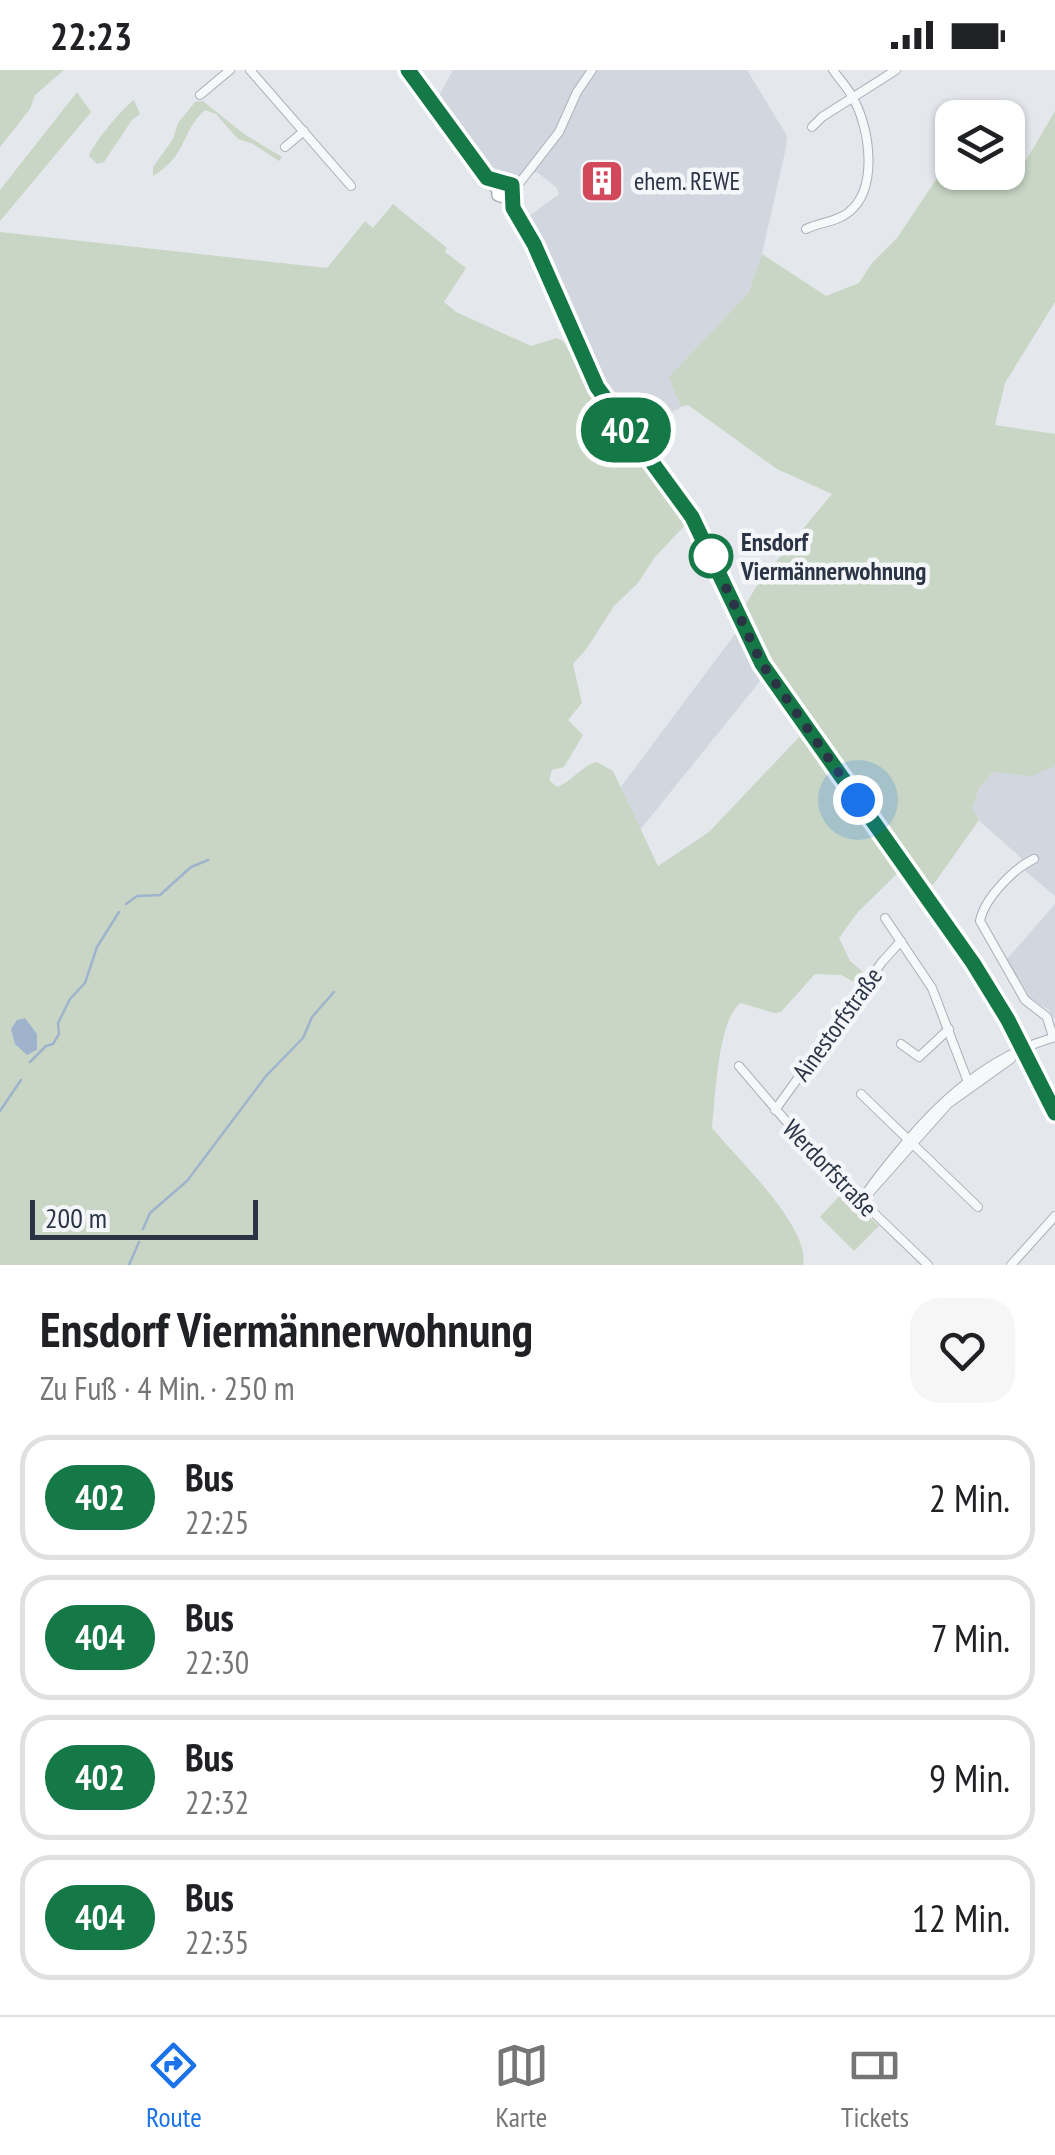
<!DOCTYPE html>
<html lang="de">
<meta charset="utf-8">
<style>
body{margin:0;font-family:"PT Sans Narrow",sans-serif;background:#f6f6f6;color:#202124;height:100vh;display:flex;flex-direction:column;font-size:38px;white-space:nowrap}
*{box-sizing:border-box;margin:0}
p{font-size:32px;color:#757577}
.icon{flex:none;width:55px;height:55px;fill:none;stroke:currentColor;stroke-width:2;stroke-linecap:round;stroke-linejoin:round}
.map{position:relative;height:1195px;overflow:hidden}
.sheet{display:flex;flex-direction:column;background:#fff;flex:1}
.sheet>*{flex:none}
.badge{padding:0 20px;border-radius:32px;font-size:35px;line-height:65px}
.fabs{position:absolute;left:935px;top:30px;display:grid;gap:20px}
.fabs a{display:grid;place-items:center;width:90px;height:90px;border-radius:20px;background:#fff;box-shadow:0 2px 8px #0004;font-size:50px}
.scale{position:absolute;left:30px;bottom:25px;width:228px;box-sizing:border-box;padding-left:10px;border:5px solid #2b3445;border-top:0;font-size:28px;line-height:35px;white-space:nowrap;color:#2b3445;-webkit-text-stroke:8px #f4f6f9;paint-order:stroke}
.you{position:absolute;width:50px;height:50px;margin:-25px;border:8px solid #fff;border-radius:50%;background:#1a73e8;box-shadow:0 0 0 15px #1a73e833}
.map>.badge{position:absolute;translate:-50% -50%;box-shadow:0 0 0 5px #fff}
.round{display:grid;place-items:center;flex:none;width:105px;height:105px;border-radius:30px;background:#f6f6f6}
.head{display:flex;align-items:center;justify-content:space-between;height:170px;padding:0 40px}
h1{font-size:48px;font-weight:600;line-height:75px}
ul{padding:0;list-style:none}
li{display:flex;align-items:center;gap:30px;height:125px;margin:0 20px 15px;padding:0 20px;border:5px solid #e0e0e0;border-radius:30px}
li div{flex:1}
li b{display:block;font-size:38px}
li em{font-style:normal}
li .badge{min-width:110px;font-weight:700;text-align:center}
.status{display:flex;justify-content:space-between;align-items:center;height:70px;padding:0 50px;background:#fff;direction:ltr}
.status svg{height:28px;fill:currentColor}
.menu{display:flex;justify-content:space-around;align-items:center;height:140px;border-top:2px solid #e0e0e0;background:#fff;font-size:28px;color:#757577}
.menu a{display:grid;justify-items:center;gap:5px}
.menu .current{color:#1a73e8}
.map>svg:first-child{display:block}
.built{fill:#d2d6de}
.green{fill:#c9d6c5}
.water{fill:#9fb4cc}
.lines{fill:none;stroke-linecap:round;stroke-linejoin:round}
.stream{stroke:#9fb4cc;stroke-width:2.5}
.minor-casing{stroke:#a9aeb7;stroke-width:10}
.secondary-casing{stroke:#a9aeb7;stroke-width:14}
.minor{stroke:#f7f8fa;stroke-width:8}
.secondary{stroke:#fff;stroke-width:11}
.line-casing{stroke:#fff;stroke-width:22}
.line{stroke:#157947;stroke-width:15}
.walk{stroke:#2b3445;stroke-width:10;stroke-dasharray:0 18}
.stop-dot{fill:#fff;stroke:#157947;stroke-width:5}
.labels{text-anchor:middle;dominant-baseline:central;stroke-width:9;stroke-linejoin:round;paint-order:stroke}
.poi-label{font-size:25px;fill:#2b3445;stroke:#f4f6f9;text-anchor:start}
.stop-label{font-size:25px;font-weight:bold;fill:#2b3445;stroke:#f4f6f9;text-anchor:start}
.street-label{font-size:25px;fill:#2b3445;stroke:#f4f6f9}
</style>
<div class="status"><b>22:23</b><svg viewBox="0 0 49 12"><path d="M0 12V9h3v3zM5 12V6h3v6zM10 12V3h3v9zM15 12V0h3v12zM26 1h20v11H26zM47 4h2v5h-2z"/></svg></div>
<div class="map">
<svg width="1055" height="1195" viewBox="0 0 1055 1195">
<rect width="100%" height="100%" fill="#e4e7ec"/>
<g class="built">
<path d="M 453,0 L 747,0 L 787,66 L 785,82 L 762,184 L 749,222 L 670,306 L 681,337 L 635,363 L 613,334 L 583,276 L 539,172 L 525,149 L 559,124 L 557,118 L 537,102 L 513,109 L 493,105 L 437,29 Z"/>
<path d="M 738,560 L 765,605 L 640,760 L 620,718 Z"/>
<path d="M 1052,695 L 1055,696 L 1055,826 L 1024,800 L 1021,788 L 975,747 L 972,738 L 979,718 L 993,702 Z"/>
<path d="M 1055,834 L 1055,950 L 1049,940 L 1030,928 L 1007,889 Z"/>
</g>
<g class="green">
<path d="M 0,0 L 64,0 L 35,25 L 30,39 L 0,77 Z"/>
<path d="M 77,22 L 91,42 L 0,151 L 0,120 Z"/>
<path d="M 134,30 L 140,44 L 132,50 L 104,92 L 97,94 L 89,86 C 91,76 125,35 134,30 Z"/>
<path d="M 203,31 L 244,64 L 282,87 L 279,91 L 253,74 L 238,69 L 216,44 L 205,40 C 180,62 189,84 153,106 L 153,97 L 173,69 L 178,53 L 195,32 Z"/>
<path d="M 1055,41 L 1055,232 L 1005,313 L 995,355 L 1055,364 L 1055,696 L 1032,706 L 993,702 L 979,718 L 972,738 L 979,750 L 933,815 L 927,812 L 910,791 L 858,842 L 839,868 L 850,891 L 863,902 L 856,913 L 841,905 L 815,904 L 781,942 L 774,943 L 741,933 C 718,947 715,1030 712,1058 C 736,1087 811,1158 803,1195 L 0,1195 L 0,162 L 327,198 L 365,151 L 373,158 L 393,134 L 447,178 L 445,182 L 466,198 L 444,232 L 456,242 L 531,276 L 557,268 L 564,272 L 594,325 L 687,453 L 655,487 L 638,513 L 614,536 L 587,578 L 573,594 L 582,633 L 568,650 L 583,665 L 564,697 L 552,700 L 549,710 L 557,717 C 573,711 582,695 597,692 L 613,701 L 658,796 L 709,762 L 801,665 L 824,695 L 835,682 L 788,619 L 744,537 L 759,512 L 832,424 L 777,399 L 688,335 L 681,337 L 669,307 L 749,222 L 762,184 L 826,226 L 859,213 L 872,193 L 897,168 L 952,86 L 952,102 L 985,103 L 1009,119 Z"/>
<path d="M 843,1122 L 879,1156 L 854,1181 L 820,1147 Z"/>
</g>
<path class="water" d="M 25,948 L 37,964 L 37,980 L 27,985 L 15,974 L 11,959 L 17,950 Z"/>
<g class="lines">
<g class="stream">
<path d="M 126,834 L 137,826 L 160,825 L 191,797 L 208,790"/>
<path d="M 30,992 L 46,976 L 53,974 L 59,964 L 58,953 L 70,929 L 85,913 L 97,877 L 119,842"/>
<path d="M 0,1041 L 21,1010"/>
<path d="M 143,1159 L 150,1143 L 187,1111 L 266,1006 L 303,968 L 312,947 L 334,922"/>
<path d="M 129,1195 L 139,1172"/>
</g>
<g class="minor-casing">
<g id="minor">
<path d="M 250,0 L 351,116"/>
<path d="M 200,25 L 230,0"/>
<path d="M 812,57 L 822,47 L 896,0"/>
<path d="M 285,77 L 304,61"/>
<path d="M 514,120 L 559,62 L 577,22 L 592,0"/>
<path d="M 806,159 C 820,152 837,152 849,142 C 878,119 870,61 855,32 C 850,20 840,10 833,0"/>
<path d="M 1034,789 C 1014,798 984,829 980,851 L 1025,930 L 1047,947 L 1053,967"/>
<path d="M 885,848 L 932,918 L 968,1012"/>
<path d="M 901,974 L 919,987 L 949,959"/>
<path d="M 739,996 L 821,1092 L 928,1195"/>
<path d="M 861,1024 L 978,1137"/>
<path d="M 775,1040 L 882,892 L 901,871"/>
<path d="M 863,1130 L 948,1034 L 1011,989"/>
<path d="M 861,1132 C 871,1114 885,1098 898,1082 C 940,1030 989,986 1055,967"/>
<path d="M 1011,1195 L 1055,1146"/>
</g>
</g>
<g class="secondary-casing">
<g id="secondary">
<path d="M 408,0 L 497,119"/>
<path d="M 491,111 L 512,115 L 514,123 L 509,129 L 498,125 L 498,117 L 503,113"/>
<path d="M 511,127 L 513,137 L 534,174 L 597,317 L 691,447 L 762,593 L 973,893 L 1007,950 L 1055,1043"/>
</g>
</g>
<use href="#minor" class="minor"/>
<use href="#secondary" class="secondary"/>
</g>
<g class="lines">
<g class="line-casing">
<path id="line" d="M 408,0 L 487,108 L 512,115 L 513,138 L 534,174 L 597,317 L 692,447 L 762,594 L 973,893 L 1008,950 L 1055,1043"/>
</g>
<use href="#line" class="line"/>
<path class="walk" d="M 711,486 L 762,594 L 858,730"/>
</g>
<defs>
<g id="building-square" transform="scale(2.25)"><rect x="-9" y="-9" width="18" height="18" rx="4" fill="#d1495b" stroke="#f4f6f9"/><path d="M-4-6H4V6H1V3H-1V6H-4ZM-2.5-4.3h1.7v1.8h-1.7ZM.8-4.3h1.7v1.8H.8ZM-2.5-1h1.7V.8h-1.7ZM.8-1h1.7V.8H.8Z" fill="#fff"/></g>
</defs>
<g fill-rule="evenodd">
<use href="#building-square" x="602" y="111"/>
</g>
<circle class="stop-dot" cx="711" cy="486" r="20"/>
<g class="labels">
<g class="poi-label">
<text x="634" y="111">ehem. REWE</text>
</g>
<g class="stop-label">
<text x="741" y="472">Ensdorf<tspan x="741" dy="29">Viermännerwohnung</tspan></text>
</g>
<g class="street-label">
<text transform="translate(837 954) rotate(-54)">Ainestorfstraße</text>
<text transform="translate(830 1098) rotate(46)">Werdorfstraße</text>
</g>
</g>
</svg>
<div class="fabs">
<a><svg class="icon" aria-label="layers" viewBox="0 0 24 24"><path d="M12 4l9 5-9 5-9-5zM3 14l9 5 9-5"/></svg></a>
</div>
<div class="scale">200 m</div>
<div class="you" style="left:858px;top:730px"></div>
<b class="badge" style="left:626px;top:360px;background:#157947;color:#fff">402</b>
</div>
<section class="sheet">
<div class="head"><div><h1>Ensdorf Viermännerwohnung</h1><p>Zu Fuß · 4 Min. · 250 m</p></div><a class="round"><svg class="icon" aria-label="heart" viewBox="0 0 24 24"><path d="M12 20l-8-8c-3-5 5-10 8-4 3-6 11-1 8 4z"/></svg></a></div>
<ul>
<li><span class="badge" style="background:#157947;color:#fff">402</span><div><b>Bus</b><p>22:25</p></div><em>2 Min.</em></li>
<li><span class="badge" style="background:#157947;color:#fff">404</span><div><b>Bus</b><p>22:30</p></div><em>7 Min.</em></li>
<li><span class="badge" style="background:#157947;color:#fff">402</span><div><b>Bus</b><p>22:32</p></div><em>9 Min.</em></li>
<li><span class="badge" style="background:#157947;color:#fff">404</span><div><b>Bus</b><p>22:35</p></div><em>12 Min.</em></li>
</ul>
</section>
<nav class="menu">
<a class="current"><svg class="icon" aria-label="directions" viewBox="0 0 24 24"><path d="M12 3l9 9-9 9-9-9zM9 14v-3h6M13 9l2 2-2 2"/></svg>Route</a>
<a><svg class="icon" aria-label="map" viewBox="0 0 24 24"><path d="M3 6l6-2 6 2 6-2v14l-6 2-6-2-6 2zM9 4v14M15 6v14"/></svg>Karte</a>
<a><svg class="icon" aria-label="tickets" viewBox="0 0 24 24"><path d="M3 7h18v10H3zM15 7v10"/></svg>Tickets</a>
</nav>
